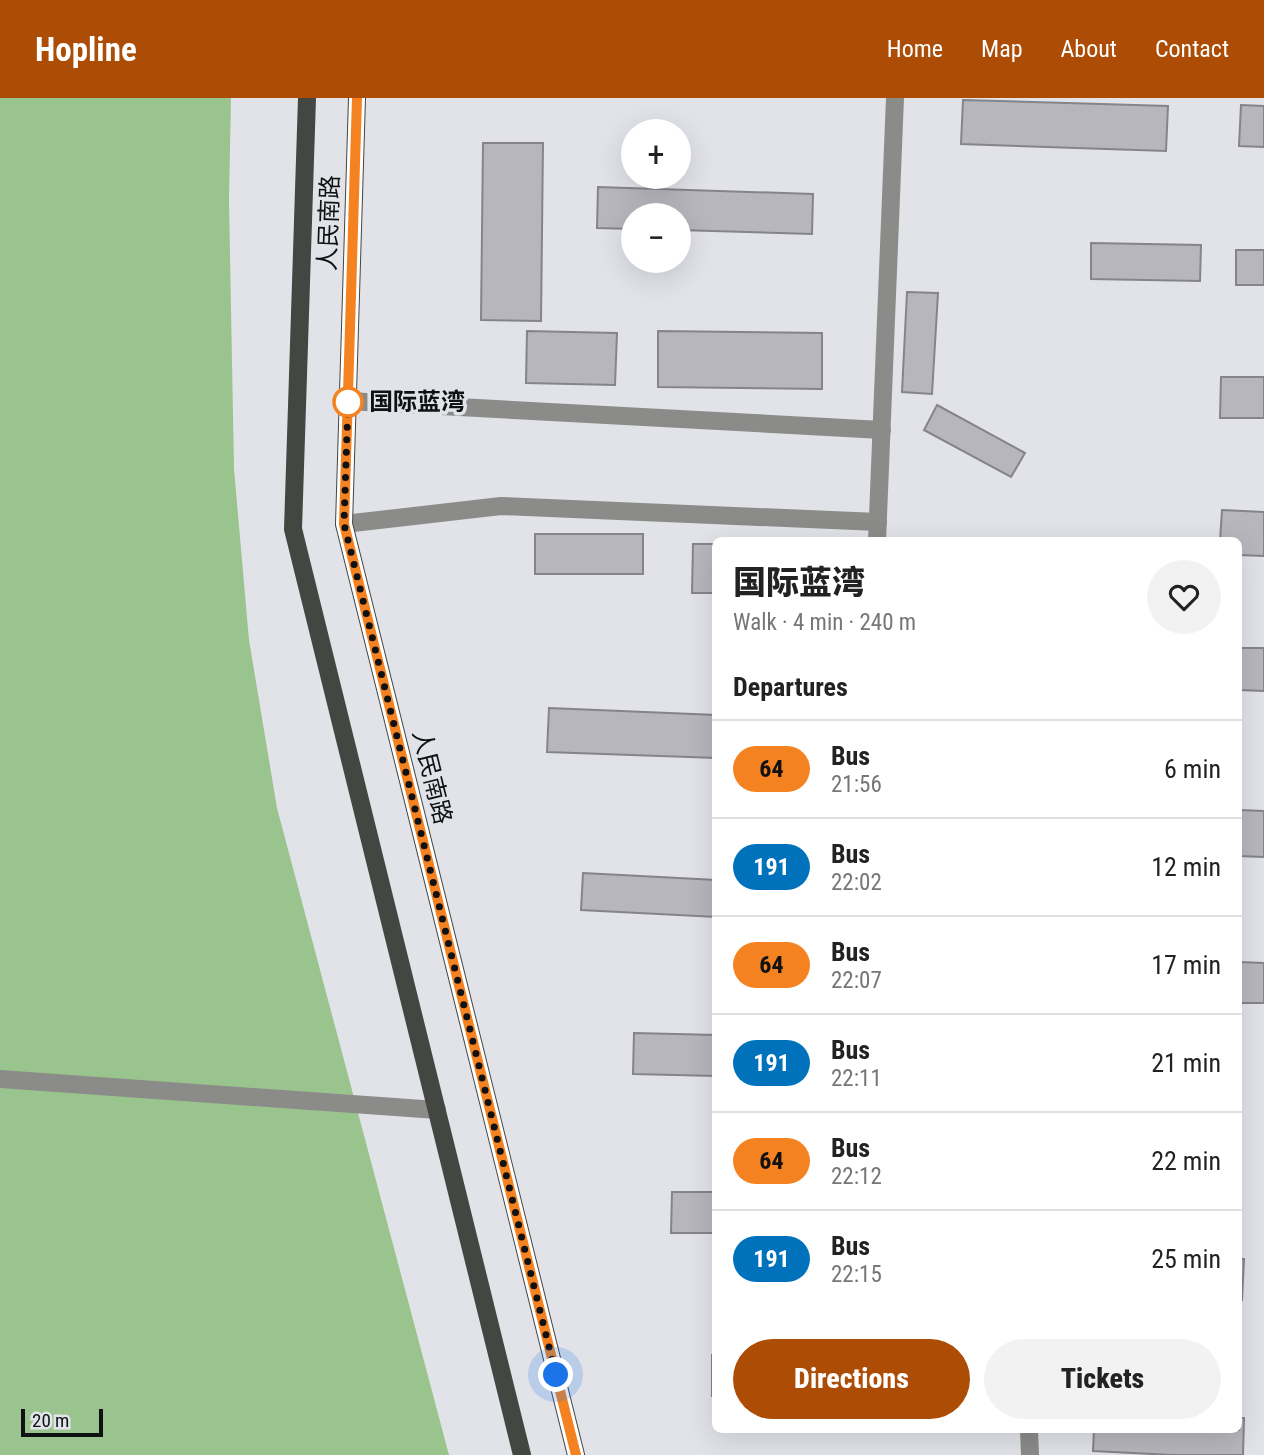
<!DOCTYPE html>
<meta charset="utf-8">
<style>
body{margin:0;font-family:"Roboto Condensed","Noto Sans SC",sans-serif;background:#f2f2f2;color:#222;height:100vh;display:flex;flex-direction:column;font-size:26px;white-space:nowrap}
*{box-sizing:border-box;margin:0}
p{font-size:23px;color:#767676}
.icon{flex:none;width:38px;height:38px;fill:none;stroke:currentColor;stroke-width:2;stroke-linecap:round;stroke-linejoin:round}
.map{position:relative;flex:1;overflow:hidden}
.side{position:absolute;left:712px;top:439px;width:530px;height:896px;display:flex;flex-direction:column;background:#fff;border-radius:10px;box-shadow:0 7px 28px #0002}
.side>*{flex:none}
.badge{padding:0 14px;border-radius:23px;font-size:24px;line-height:46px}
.buttons{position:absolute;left:621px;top:21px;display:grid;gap:14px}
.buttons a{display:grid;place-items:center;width:70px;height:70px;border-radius:50%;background:#fff;box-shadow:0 7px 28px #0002;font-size:35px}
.scale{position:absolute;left:21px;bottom:18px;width:82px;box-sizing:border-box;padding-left:7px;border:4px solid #101112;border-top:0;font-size:19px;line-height:24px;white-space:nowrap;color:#101112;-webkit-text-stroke:5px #e2e3e9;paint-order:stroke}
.you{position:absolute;width:35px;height:35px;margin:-18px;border:5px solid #fff;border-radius:50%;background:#1a73e8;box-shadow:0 0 0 10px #1a73e833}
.map>.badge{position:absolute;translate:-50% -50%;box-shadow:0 0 0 4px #fff}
h2{padding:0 21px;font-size:26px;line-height:63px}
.round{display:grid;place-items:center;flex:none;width:74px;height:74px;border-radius:37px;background:#f2f2f2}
.headline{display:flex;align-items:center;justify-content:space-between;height:119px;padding:0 21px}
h1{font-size:33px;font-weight:800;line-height:52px}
.cta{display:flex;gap:14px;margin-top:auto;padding:14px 21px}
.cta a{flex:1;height:80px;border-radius:42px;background:#ad4c05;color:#fff;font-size:28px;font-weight:800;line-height:80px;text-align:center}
.cta a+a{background:#f2f2f2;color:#222}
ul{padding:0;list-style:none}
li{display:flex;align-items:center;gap:21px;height:98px;padding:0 21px;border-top:2px solid #e0e0e0}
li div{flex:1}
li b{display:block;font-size:26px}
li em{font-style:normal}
li .badge{min-width:77px;font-weight:700;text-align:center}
header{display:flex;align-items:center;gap:42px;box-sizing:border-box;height:98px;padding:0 35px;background:#ad4c05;color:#fff}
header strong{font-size:33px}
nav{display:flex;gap:38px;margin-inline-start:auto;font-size:24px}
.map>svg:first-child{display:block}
.forest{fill:#9ac48d}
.building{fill:#b6b6bc;stroke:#84848a;stroke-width:2}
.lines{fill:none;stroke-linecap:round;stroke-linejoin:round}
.minor{stroke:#8b8c89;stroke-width:18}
.major{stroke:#444642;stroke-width:18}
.line-casing{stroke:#fff;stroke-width:16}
.line{stroke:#f58220;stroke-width:10}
.walk{stroke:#101112;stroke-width:7;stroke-dasharray:0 12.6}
.stop-dot{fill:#fff;stroke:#f58220;stroke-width:3.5}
.labels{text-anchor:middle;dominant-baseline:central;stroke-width:7;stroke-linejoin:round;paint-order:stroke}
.street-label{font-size:24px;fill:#101112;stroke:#e2e3e9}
.stop-label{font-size:24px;font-weight:bold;fill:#101112;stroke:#e2e3e9;text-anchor:start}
</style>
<header>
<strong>Hopline</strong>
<nav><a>Home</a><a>Map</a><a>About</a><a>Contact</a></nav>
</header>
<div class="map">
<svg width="1264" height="1357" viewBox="0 0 1264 1357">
<rect width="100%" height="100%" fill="#e2e3e9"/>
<path class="forest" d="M 0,0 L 231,0 L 229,102 L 234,371 L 249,542 L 277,710 L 449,1357 L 0,1357 Z"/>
<g class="building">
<path d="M 963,2 L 1168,8 L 1166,53 L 961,46 Z"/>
<path d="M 1241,7 L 1264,8 L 1264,49 L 1239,48 Z"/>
<path d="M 483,45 L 543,45 L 541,223 L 481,222 Z"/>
<path d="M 598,89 L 813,96 L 812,136 L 679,132 L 679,117 L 634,117 L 634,131 L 597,130 Z"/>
<path d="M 1091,145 L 1201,147 L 1200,183 L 1091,181 Z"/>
<rect x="1236" y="152" width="28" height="35"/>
<path d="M 907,194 L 938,195 L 932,296 L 902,294 Z"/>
<path d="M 527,233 L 617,235 L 615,287 L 526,285 Z"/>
<path d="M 658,233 L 822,235 L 822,291 L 658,289 Z"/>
<path d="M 1221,279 L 1264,279 L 1264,320 L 1220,320 Z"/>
<path d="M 937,307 L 1025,355 L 1011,379 L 924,332 Z"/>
<path d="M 1222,412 L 1264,414 L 1264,458 L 1239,457 L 1239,443 L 1220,443 Z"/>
<rect x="535" y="436" width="108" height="40"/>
<path d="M 693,446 L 716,446 L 716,495 L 692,495 Z"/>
<path d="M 1239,550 L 1264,550 L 1264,593 L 1239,592 Z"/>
<path d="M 549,610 L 716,617 L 716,660 L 547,654 Z"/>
<path d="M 1239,712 L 1264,713 L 1264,759 L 1239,758 Z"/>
<path d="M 583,775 L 716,782 L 716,819 L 581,812 Z"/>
<path d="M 1239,864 L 1264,865 L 1264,905 L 1239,905 Z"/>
<path d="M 634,935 L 716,937 L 716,978 L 633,976 Z"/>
<path d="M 672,1094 L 716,1094 L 716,1135 L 671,1135 Z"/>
<path d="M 1239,1161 L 1244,1161 L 1242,1202 L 1239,1202 Z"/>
<rect x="712" y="1257" width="4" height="41"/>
<path d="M 1239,1320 L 1244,1320 L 1243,1357 L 1172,1357 L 1093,1353 L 1094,1332 L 1239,1332 Z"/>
</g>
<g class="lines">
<g class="minor">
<path d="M 348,303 L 882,332"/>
<path d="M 344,426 L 501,408 L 878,424"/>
<path d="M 877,443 L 895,0"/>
<path d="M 0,981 L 437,1012"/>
<path d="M 1029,1332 L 1030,1357"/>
</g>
<g class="major">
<path d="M 307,0 L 293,431 L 522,1357"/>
<path d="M 357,0 L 344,426 L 576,1357"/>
</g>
</g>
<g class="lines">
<g class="line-casing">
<path id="line" d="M 357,0 L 344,426 L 576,1357"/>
</g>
<use href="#line" class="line"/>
<path class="walk" d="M 348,304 L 344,426 L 556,1277"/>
</g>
<circle class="stop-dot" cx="348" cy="304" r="14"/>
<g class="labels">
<g class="street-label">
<text transform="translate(329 125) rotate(-88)">人民南路</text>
<text transform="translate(432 679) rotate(76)">人民南路</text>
</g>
<g class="stop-label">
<text x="369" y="304">国际蓝湾</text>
</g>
</g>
</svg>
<div class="buttons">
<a>+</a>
<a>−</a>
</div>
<div class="scale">20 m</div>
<div class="you" style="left:556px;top:1277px"></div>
<section class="side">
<div class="headline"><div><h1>国际蓝湾</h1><p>Walk · 4 min · 240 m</p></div><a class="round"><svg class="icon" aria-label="heart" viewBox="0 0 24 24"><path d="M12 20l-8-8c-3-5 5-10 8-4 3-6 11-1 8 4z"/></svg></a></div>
<h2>Departures</h2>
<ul>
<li><span class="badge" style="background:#f58220;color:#111">64</span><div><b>Bus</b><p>21:56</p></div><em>6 min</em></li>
<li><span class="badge" style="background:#0072bc;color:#fff">191</span><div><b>Bus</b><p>22:02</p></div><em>12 min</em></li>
<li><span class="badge" style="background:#f58220;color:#111">64</span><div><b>Bus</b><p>22:07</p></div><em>17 min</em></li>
<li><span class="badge" style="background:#0072bc;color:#fff">191</span><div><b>Bus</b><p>22:11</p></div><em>21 min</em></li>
<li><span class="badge" style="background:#f58220;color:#111">64</span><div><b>Bus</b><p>22:12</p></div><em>22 min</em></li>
<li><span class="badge" style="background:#0072bc;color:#fff">191</span><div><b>Bus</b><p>22:15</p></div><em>25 min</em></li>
</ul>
<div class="cta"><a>Directions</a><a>Tickets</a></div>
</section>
</div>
